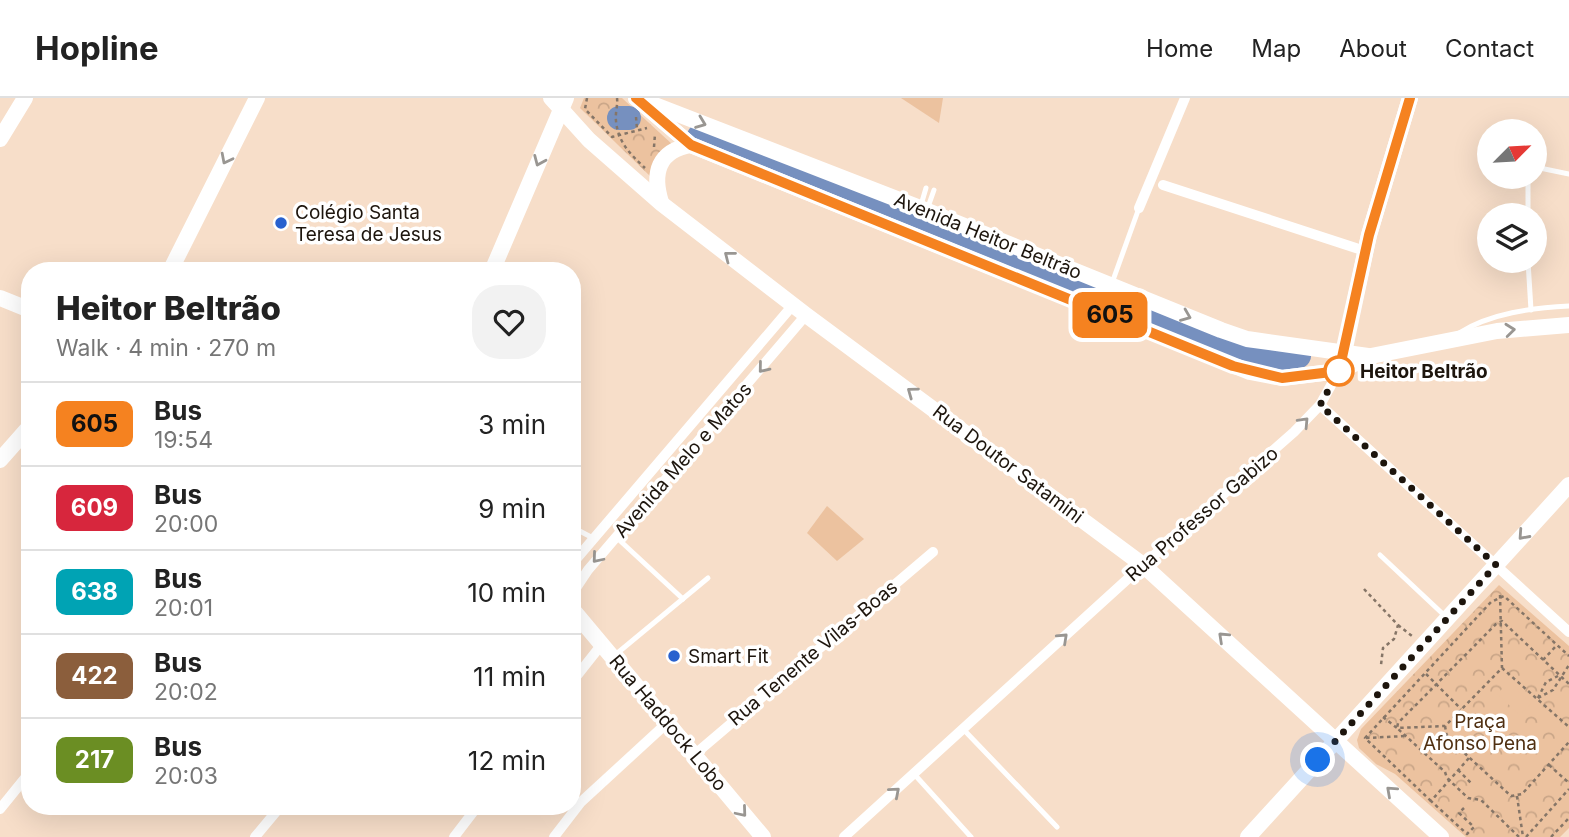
<!DOCTYPE html>
<meta charset="utf-8">
<style>
body{margin:0;font-family:Inter,sans-serif;background:#f2f2f2;color:#222;height:100vh;display:flex;flex-direction:column;font-size:26px;white-space:nowrap}
*{box-sizing:border-box;margin:0}
p{font-size:23px;color:#767676}
.icon{flex:none;width:38px;height:38px;fill:none;stroke:currentColor;stroke-width:2;stroke-linecap:round;stroke-linejoin:round}
.map{position:relative;flex:1;overflow:hidden}
.panel{position:absolute;left:21px;top:164px;width:560px;height:553px;display:flex;flex-direction:column;background:#fff;border-radius:28px;box-shadow:0 7px 28px #0002}
.panel>*{flex:none}
.badge{padding:0 14px;border-radius:10px;font-size:24px;line-height:46px}
.needle{width:46px;rotate:66deg}
.buttons{position:absolute;left:1477px;top:21px;display:grid;gap:14px}
.buttons a{display:grid;place-items:center;width:70px;height:70px;border-radius:50%;background:#fff;box-shadow:0 7px 28px #0002;font-size:35px}
.you{position:absolute;width:35px;height:35px;margin:-18px;border:5px solid #fff;border-radius:50%;background:#1a73e8;box-shadow:0 0 0 10px #1a73e833}
.map>.badge{position:absolute;translate:-50% -50%;box-shadow:0 0 0 4px #fff}
.round{display:grid;place-items:center;flex:none;width:74px;height:74px;border-radius:28px;background:#f2f2f2}
.headline{display:flex;align-items:center;justify-content:space-between;height:119px;padding:0 35px}
h1{font-size:33px;font-weight:800;line-height:52px}
ul{padding:0;list-style:none}
li{display:flex;align-items:center;gap:21px;height:84px;padding:0 35px;border-top:2px solid #e0e0e0}
li div{flex:1}
li b{display:block;font-size:26px}
li em{font-style:normal}
li .badge{min-width:77px;font-weight:700;text-align:center}
header{display:flex;align-items:center;gap:42px;box-sizing:border-box;height:98px;padding:0 35px;background:#fff;border-bottom:2px solid #e0e0e0}
header strong{font-size:33px}
nav{display:flex;gap:38px;margin-inline-start:auto;font-size:24px}
.map>svg:first-child{display:block}
.park{fill:url(#park-crowns)}
.pitch{fill:#ecc29f}
.lines{fill:none;stroke-linecap:round;stroke-linejoin:round}
.river{stroke:#7690bf;stroke-width:24}
.path{stroke:#857567;stroke-width:2.5;stroke-dasharray:3.5 3.5;stroke-linecap:butt}
.lane{stroke:#fff;stroke-width:5}
.street{stroke:#fff;stroke-width:10}
.secondary{stroke:#fff;stroke-width:16}
.oneway{stroke:#999692}
.line-casing{stroke:#fff;stroke-width:16}
.line{stroke:#f58220;stroke-width:10}
.walk{stroke:#1d150d;stroke-width:7;stroke-dasharray:0 12.6}
.poi-dot{fill:#2961ce;stroke:#fff;stroke-width:2.5}
.stop-dot{fill:#fff;stroke:#f58220;stroke-width:3.5}
.labels{text-anchor:middle;dominant-baseline:central;stroke-width:7;stroke-linejoin:round;paint-order:stroke}
.poi-label{font-size:19px;fill:#1d150d;stroke:#fff;text-anchor:start}
.street-label{font-size:19px;fill:#1d150d;stroke:#fff}
.stop-label{font-size:19px;font-weight:bold;fill:#1d150d;stroke:#fff;text-anchor:start}
.park-label{font-size:19px;fill:#4f2f11;stroke:#fff}
</style>
<header>
<strong>Hopline</strong>
<nav><a>Home</a><a>Map</a><a>About</a><a>Contact</a></nav>
</header>
<div class="map">
<svg width="1569" height="739" viewBox="0 0 1569 739">
<defs>
<pattern id="park-crowns" width="20" height="18" patternUnits="userSpaceOnUse" patternTransform="scale(1.75)"><rect width="20" height="18" fill="#ecc29f"/><path d="M2 6a3 3 0 1 1 6 0M12 15a3 3 0 1 1 6 0" fill="none" stroke="#caa688"/></pattern>
</defs>
<rect width="100%" height="100%" fill="#f7dec9"/>
<g class="park">
<path d="M 584,0 L 622,0 L 673,47 L 652,80 L 580,10 Z"/>
<path d="M 1499,487 L 1569,548 L 1569,730 L 1560,739 L 1466,739 L 1395,676 L 1376,666 L 1359,650 L 1357,642 L 1361,631 Z"/>
</g>
<g class="pitch">
<path d="M 901,0 L 943,0 L 939,25 Z"/>
<path d="M 827,408 L 864,441 L 837,463 L 807,435 Z"/>
<path d="M 1509,584 L 1531,605 L 1520,617 L 1497,596 Z"/>
</g>
<g class="lines">
<g class="river">
<path d="M 619,20 L 629,20"/>
<path d="M 699,38 L 1243,256 L 1274,264 L 1299,258"/>
</g>
<g class="path">
<path d="M 587,0 L 585,11 L 612,39 L 647,30"/>
<path d="M 617,0 C 618,7 615,15 616,23 C 618,44 630,56 645,70"/>
<path d="M 636,19 L 637,31"/>
<path d="M 654,49 L 655,36"/>
<path d="M 1364,491 L 1398,527 L 1394,541 L 1383,550 L 1381,567"/>
<path d="M 1500,497 L 1502,570"/>
<path d="M 1398,527 L 1412,538"/>
<path d="M 1543,562 L 1557,547"/>
<path d="M 1426,576 L 1461,611"/>
<path d="M 1538,600 L 1553,592 L 1569,567"/>
<path d="M 1538,600 L 1546,584 L 1558,578"/>
<path d="M 1383,619 L 1397,630 L 1445,628 L 1502,570 L 1569,629"/>
<path d="M 1445,628 L 1447,639 L 1511,698 L 1522,696 L 1569,644"/>
<path d="M 1366,640 L 1405,638"/>
<path d="M 1549,667 L 1569,685"/>
<path d="M 1458,672 L 1472,686"/>
<path d="M 1517,698 L 1523,739"/>
<path d="M 1431,703 L 1365,640 L 1491,504 L 1504,498 L 1569,558"/>
<path d="M 1464,710 L 1459,715 L 1474,729 L 1467,736 L 1431,703 L 1469,660"/>
<path d="M 1519,739 L 1481,702 L 1468,700 L 1447,680 L 1445,674 L 1397,630 L 1398,625 L 1496,526 L 1502,523 L 1569,586"/>
<path d="M 1526,739 L 1569,691"/>
<path d="M 1551,739 L 1569,720"/>
</g>
<g class="lane">
<path d="M 1535,69 L 1569,76"/>
<path d="M 1528,79 L 1528,117"/>
<path d="M 921,107 L 926,90"/>
<path d="M 928,109 L 934,92"/>
<path d="M 1528,163 L 1531,212"/>
<path d="M 1112,185 L 1139,110"/>
<path d="M 1459,235 C 1491,215 1532,210 1569,208"/>
<path d="M 572,429 L 593,440"/>
<path d="M 616,439 L 683,501"/>
<path d="M 1380,457 L 1445,518"/>
<path d="M 615,557 L 708,480"/>
<path d="M 964,632 L 1057,729"/>
<path d="M 915,677 L 971,739"/>
</g>
<g class="street">
<path d="M 1163,87 L 1365,153"/>
<path d="M 1139,110 L 1185,0"/>
<path d="M 1320,307 L 1569,534"/>
<path d="M 572,466 L 793,207"/>
<path d="M 574,513 L 576,490 L 588,472 L 806,217"/>
<path d="M 572,584 L 602,546"/>
<path d="M 694,657 L 933,454"/>
<path d="M 0,711 L 30,674"/>
<path d="M 255,739 L 280,709"/>
<path d="M 454,739 L 477,709"/>
<path d="M 554,739 L 581,704 L 667,625"/>
<path d="M 844,739 L 1143,467 L 1294,334 L 1320,307 L 1339,273"/>
</g>
<g class="secondary">
<path d="M 551,0 L 589,42 L 662,106 L 806,217 L 1143,467 L 1441,739"/>
<path d="M 636,0 L 691,47 L 1250,274 L 1282,280 L 1339,273 L 1371,258 L 1497,233 L 1569,227"/>
<path d="M 647,4 L 920,110 L 1221,232 L 1247,241 L 1368,258"/>
<path d="M 0,41 L 25,0"/>
<path d="M 661,104 C 652,75 658,53 691,47"/>
<path d="M 170,173 L 257,0"/>
<path d="M 492,173 L 566,0"/>
<path d="M 0,200 L 30,212"/>
<path d="M 1342,264 L 1369,137 L 1410,0"/>
<path d="M 0,362 L 30,328"/>
<path d="M 572,511 L 763,739"/>
<path d="M 1248,739 L 1569,387"/>
</g>
</g>
<defs><path id="oneway-chevron" d="M-2-3.5L2.5 0L-2 3.5" fill="none" stroke-width="1.6" stroke-linecap="round" stroke-linejoin="round" transform="scale(1.75)"/></defs>
<g class="oneway">
<use href="#oneway-chevron" transform="translate(701 25) rotate(21)"/>
<use href="#oneway-chevron" transform="translate(226 61) rotate(117)"/>
<use href="#oneway-chevron" transform="translate(539 63) rotate(113)"/>
<use href="#oneway-chevron" transform="translate(729 158) rotate(-142)"/>
<use href="#oneway-chevron" transform="translate(1186 218) rotate(22)"/>
<use href="#oneway-chevron" transform="translate(1510 232) rotate(-6)"/>
<use href="#oneway-chevron" transform="translate(763 270) rotate(129)"/>
<use href="#oneway-chevron" transform="translate(912 294) rotate(-144)"/>
<use href="#oneway-chevron" transform="translate(1304 324) rotate(-47)"/>
<use href="#oneway-chevron" transform="translate(1523 437) rotate(132)"/>
<use href="#oneway-chevron" transform="translate(597 460) rotate(130)"/>
<use href="#oneway-chevron" transform="translate(1223 539) rotate(-137)"/>
<use href="#oneway-chevron" transform="translate(1063 540) rotate(-43)"/>
<use href="#oneway-chevron" transform="translate(1391 693) rotate(-138)"/>
<use href="#oneway-chevron" transform="translate(895 694) rotate(-41)"/>
<use href="#oneway-chevron" transform="translate(742 714) rotate(50)"/>
</g>
<g class="lines">
<g class="line-casing">
<path id="line" d="M 636,0 L 691,47 L 1233,268 L 1282,280 L 1339,273 L 1369,137 L 1410,0"/>
</g>
<use href="#line" class="line"/>
<path class="walk" d="M 1318,662 L 1496,467 L 1320,307 L 1339,273"/>
</g>
<g class="poi-dot">
<circle cx="281" cy="125" r="7"/>
<circle cx="674" cy="558" r="7"/>
</g>
<circle class="stop-dot" cx="1339" cy="273" r="14"/>
<g class="labels">
<g class="poi-label">
<text x="295" y="114">Colégio Santa<tspan x="295" dy="22">Teresa de Jesus</tspan></text>
<text x="688" y="558">Smart Fit</text>
</g>
<g class="street-label">
<text transform="translate(988 138) rotate(22)">Avenida Heitor Beltrão</text>
<text transform="translate(683 362) rotate(-49)">Avenida Melo e Matos</text>
<text transform="translate(1008 366) rotate(37)">Rua Doutor Satamini</text>
<text transform="translate(1202 416) rotate(-41)">Rua Professor Gabizo</text>
<text transform="translate(813 555) rotate(-40)">Rua Tenente Vilas-Boas</text>
<text transform="translate(668 625) rotate(50)">Rua Haddock Lobo</text>
</g>
<g class="stop-label">
<text x="1360" y="273">Heitor Beltrão</text>
</g>
<g class="park-label">
<text x="1480" y="623">Praça<tspan x="1480" dy="22">Afonso Pena</tspan></text>
</g>
</g>
</svg>
<div class="buttons">
<a><svg class="needle" viewBox="-14 -14 28 28"><path d="M0-13l5 13h-10z" fill="#e53935"/><path d="M0 13l5-13h-10z" fill="#767676"/></svg></a>
<a><svg class="icon" aria-label="layers" viewBox="0 0 24 24"><path d="M12 4l9 5-9 5-9-5zM3 14l9 5 9-5"/></svg></a>
</div>
<div class="you" style="left:1318px;top:662px"></div>
<b class="badge" style="left:1110px;top:217px;background:#f58220;color:#111">605</b>
<section class="panel">
<div class="headline"><div><h1>Heitor Beltrão</h1><p>Walk · 4 min · 270 m</p></div><a class="round"><svg class="icon" aria-label="heart" viewBox="0 0 24 24"><path d="M12 20l-8-8c-3-5 5-10 8-4 3-6 11-1 8 4z"/></svg></a></div>
<ul>
<li><span class="badge" style="background:#f58220;color:#111">605</span><div><b>Bus</b><p>19:54</p></div><em>3 min</em></li>
<li><span class="badge" style="background:#d7263d;color:#fff">609</span><div><b>Bus</b><p>20:00</p></div><em>9 min</em></li>
<li><span class="badge" style="background:#00a3b4;color:#fff">638</span><div><b>Bus</b><p>20:01</p></div><em>10 min</em></li>
<li><span class="badge" style="background:#8b5e3c;color:#fff">422</span><div><b>Bus</b><p>20:02</p></div><em>11 min</em></li>
<li><span class="badge" style="background:#6b8e23;color:#fff">217</span><div><b>Bus</b><p>20:03</p></div><em>12 min</em></li>
</ul>
</section>
</div>
